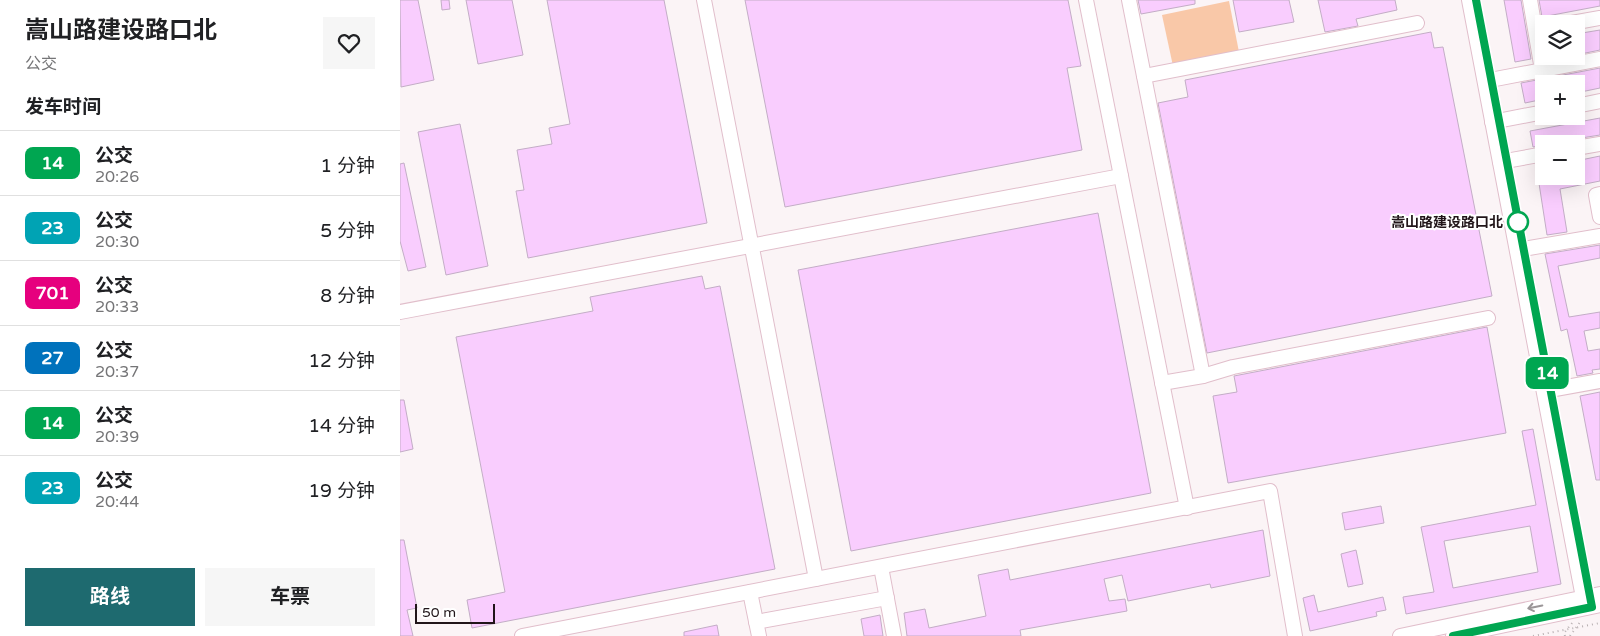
<!DOCTYPE html>
<html lang="zh">
<meta charset="utf-8">
<style>
body{margin:0;font-family:"Varela Round","Noto Sans SC",sans-serif;background:#f6f6f6;color:#202124;height:100vh;display:flex;flex-direction:column;font-size:19px;white-space:nowrap}
*{box-sizing:border-box;margin:0}
p{font-size:16px;color:#757577}
.icon{flex:none;width:28px;height:28px;fill:none;stroke:currentColor;stroke-width:2;stroke-linecap:round;stroke-linejoin:round}
.map{position:relative;flex:1;overflow:hidden}
.details{display:flex;flex-direction:column;background:#fff;width:400px}
.details>*{flex:none}
.badge{padding:0 10px;border-radius:8px;font-size:18px;line-height:32px}
.tools{position:absolute;left:1135px;top:15px;display:grid;gap:10px}
.tools a{display:grid;place-items:center;width:50px;height:50px;border-radius:0px;background:#fff;box-shadow:0 5px 20px #0002;font-size:25px}
.scale{position:absolute;left:15px;bottom:12px;width:80px;box-sizing:border-box;padding-left:5px;border:2px solid #211519;border-top:0;font-size:14px;line-height:18px;white-space:nowrap;color:#211519;-webkit-text-stroke:4px #fff;paint-order:stroke}
.map>.badge{position:absolute;translate:-50% -50%;box-shadow:0 0 0 2px #fff}
h2{padding:0 25px;font-size:19px;line-height:45px}
.round{display:grid;place-items:center;flex:none;width:52px;height:52px;border-radius:0px;background:#f6f6f6}
.summary{display:flex;align-items:center;justify-content:space-between;height:85px;padding:0 25px}
h1{font-size:24px;font-weight:700;line-height:38px}
.button{display:flex;gap:10px;margin-top:auto;padding:10px 25px}
.button a{flex:1;height:58px;border-radius:0px;background:#1e6a6f;color:#fff;font-size:20px;font-weight:700;line-height:58px;text-align:center}
.button a+a{background:#f6f6f6;color:#202124}
ul{padding:0;list-style:none}
li{display:flex;align-items:center;gap:15px;height:65px;padding:0 25px;border-top:1px solid #e0e0e0}
li div{flex:1}
li b{display:block;font-size:19px}
li em{font-style:normal}
li .badge{min-width:55px;font-weight:700;text-align:center}
main{display:flex;flex:1;min-height:0}
.map>svg:first-child{display:block}
.green{fill:#f9c8a8}
.building{fill:#f9cdfe;stroke:#c3adc6;fill-rule:evenodd}
.lines{fill:none;stroke-linecap:round;stroke-linejoin:round}
.minor-casing{stroke:#e1becb;stroke-width:16}
.path{stroke:#b8b0b2;stroke-width:2;stroke-dasharray:1 4;stroke-linecap:butt}
.minor{stroke:#fff;stroke-width:14}
.oneway{stroke:#9b9698}
.line-casing{stroke:#fff;stroke-width:11}
.line{stroke:#00a651;stroke-width:8}
.stop-dot{fill:#fff;stroke:#00a651;stroke-width:2.5}
.labels{text-anchor:middle;dominant-baseline:central;stroke-width:4;stroke-linejoin:round;paint-order:stroke}
.stop-label{font-size:14px;font-weight:bold;fill:#211519;stroke:#fff;text-anchor:end}
</style>
<main>
<section class="details">
<div class="summary"><div><h1>嵩山路建设路口北</h1><p>公交</p></div><a class="round"><svg class="icon" aria-label="heart" viewBox="0 0 24 24"><path d="M12 20l-8-8c-3-5 5-10 8-4 3-6 11-1 8 4z"/></svg></a></div>
<h2>发车时间</h2>
<ul>
<li><span class="badge" style="background:#00a651;color:#fff">14</span><div><b>公交</b><p>20:26</p></div><em>1 分钟</em></li>
<li><span class="badge" style="background:#00a3b4;color:#fff">23</span><div><b>公交</b><p>20:30</p></div><em>5 分钟</em></li>
<li><span class="badge" style="background:#e6007e;color:#fff">701</span><div><b>公交</b><p>20:33</p></div><em>8 分钟</em></li>
<li><span class="badge" style="background:#0072bc;color:#fff">27</span><div><b>公交</b><p>20:37</p></div><em>12 分钟</em></li>
<li><span class="badge" style="background:#00a651;color:#fff">14</span><div><b>公交</b><p>20:39</p></div><em>14 分钟</em></li>
<li><span class="badge" style="background:#00a3b4;color:#fff">23</span><div><b>公交</b><p>20:44</p></div><em>19 分钟</em></li>
</ul>
<div class="button"><a>路线</a><a>车票</a></div>
</section>
<div class="map">
<svg width="1200" height="636" viewBox="0 0 1200 636">
<rect width="100%" height="100%" fill="#fbf4f6"/>
<path class="green" d="M 829,1 L 839,52 L 773,66 L 762,15 Z"/>
<g class="building">
<path d="M 0,0 L 18,0 L 34,80 L 1,87 Z"/>
<path d="M 41,0 L 49,0 L 50,9 L 42,10 Z"/>
<path d="M 66,0 L 112,0 L 123,55 L 78,64 Z"/>
<path d="M 147,0 L 264,0 L 307,223 L 128,258 L 116,191 L 124,190 L 117,150 L 152,144 L 149,128 L 170,124 Z"/>
<path d="M 345,0 L 668,0 L 681,66 L 667,68 L 682,150 L 385,207 Z"/>
<path d="M 738,0 L 795,0 L 795,4 L 741,14 Z"/>
<path d="M 833,0 L 889,0 L 894,22 L 839,32 Z"/>
<path d="M 918,0 L 995,0 L 997,10 L 956,19 L 958,26 L 925,32 Z"/>
<path d="M 1104,0 L 1121,0 L 1131,59 L 1115,62 Z"/>
<path d="M 1139,0 L 1200,0 L 1200,6 L 1142,17 Z"/>
<path d="M 1200,30 L 1200,50 L 1176,55 L 1176,34 Z"/>
<path d="M 1031,32 L 1034,48 L 1043,47 L 1092,296 L 807,353 L 758,103 L 788,97 L 785,80 Z"/>
<path d="M 1200,68 L 1200,88 L 1176,93 L 1176,84 L 1144,84 L 1144,99 L 1125,103 L 1121,83 Z"/>
<path d="M 1200,118 L 1200,135 L 1175,139 L 1169,144 L 1144,144 L 1144,145 L 1133,147 L 1130,131 Z"/>
<path d="M 60,124 L 88,266 L 46,275 L 18,132 Z"/>
<path d="M 1200,156 L 1200,181 L 1160,189 L 1167,232 L 1147,235 L 1136,164 L 1144,163 L 1144,176 L 1176,176 L 1176,161 Z"/>
<path d="M 4,163 L 26,267 L 8,271 L 0,241 L 0,164 Z"/>
<path d="M 698,213 L 751,493 L 451,551 L 398,270 Z"/>
<path d="M 1200,245 L 1200,258 L 1158,266 L 1169,317 L 1200,312 L 1200,328 L 1184,331 L 1188,351 L 1200,349 L 1200,369 L 1192,370 L 1193,373 L 1177,376 L 1167,329 L 1161,331 L 1145,254 Z"/>
<path d="M 302,276 L 305,289 L 320,286 L 375,569 L 72,628 L 67,600 L 105,592 L 56,337 L 193,311 L 190,297 Z"/>
<path d="M 1087,327 L 1106,433 L 828,483 L 813,396 L 837,392 L 834,376 Z"/>
<path d="M 1200,392 L 1200,480 L 1196,480 L 1180,396 Z"/>
<path d="M 0,400 L 4,400 L 13,449 L 0,452 Z"/>
<path d="M 1133,429 L 1161,584 L 1006,614 L 1003,597 L 1034,592 L 1021,527 L 1136,505 L 1122,431 ZM 1130,526 L 1138,572 L 1053,588 L 1044,541 Z"/>
<path d="M 981,506 L 984,523 L 945,530 L 942,513 Z"/>
<path d="M 863,530 L 870,576 L 811,588 L 810,584 L 728,601 L 722,575 L 704,579 L 709,601 L 725,599 L 727,611 L 620,630 L 621,636 L 507,636 L 504,613 L 525,609 L 529,628 L 586,616 L 578,575 L 608,569 L 610,580 Z"/>
<path d="M 0,540 L 4,540 L 17,608 L 7,610 L 13,636 L 0,636 Z"/>
<path d="M 956,550 L 963,584 L 948,587 L 941,554 Z"/>
<path d="M 914,595 L 918,612 L 983,597 L 986,610 L 976,612 L 977,616 L 910,631 L 903,598 Z"/>
<path d="M 480,615 L 483,636 L 464,636 L 461,619 Z"/>
<path d="M 317,625 L 319,636 L 284,636 L 284,632 Z"/>
</g>
<g class="lines">
<g class="minor-casing">
<g id="minor">
<path d="M 304,0 L 416,579"/>
<path d="M 686,0 L 787,508"/>
<path d="M 729,0 L 803,376"/>
<path d="M 1069,0 L 1185,608"/>
<path d="M 1130,0 L 1142,70"/>
<path d="M 1166,24 L 1200,18"/>
<path d="M 744,76 L 1017,23"/>
<path d="M 1085,81 L 1200,59"/>
<path d="M 1176,106 L 1200,101"/>
<path d="M 1092,122 L 1144,112"/>
<path d="M 1176,148 L 1200,144"/>
<path d="M 1100,162 L 1144,154"/>
<path d="M 1200,194 L 1196,195 L 1200,217"/>
<path d="M 1117,250 L 1200,236"/>
<path d="M 0,312 L 721,176"/>
<path d="M 762,383 L 803,376 L 833,367 L 1088,318"/>
<path d="M 1144,391 L 1200,381"/>
<path d="M 481,567 L 494,636"/>
<path d="M 350,592 L 359,636"/>
<path d="M 356,622 L 487,598"/>
<path d="M 122,636 L 870,491 L 895,636"/>
<path d="M 1000,636 L 1200,594"/>
<path d="M 1053,636 L 1200,605"/>
</g>
</g>
<g class="path">
<path d="M 1133,636 L 1200,623"/>
<path d="M 1165,636 L 1164,633 L 1172,623"/>
<path d="M 1170,636 L 1180,622"/>
</g>
<use href="#minor" class="minor"/>
</g>
<defs><path id="oneway-shaft" d="M-6 0H5M1.5-3L5.5 0L1.5 3" fill="none" stroke-width="1.6" stroke-linecap="round" stroke-linejoin="round" transform="scale(1.25)"/></defs>
<use class="oneway" href="#oneway-shaft" transform="translate(1135 607) rotate(168)"/>
<g class="lines">
<g class="line-casing">
<path id="line" d="M 1053,636 L 1192,607 L 1076,0"/>
</g>
<use href="#line" class="line"/>
</g>
<circle class="stop-dot" cx="1118" cy="222" r="10"/>
<g class="labels">
<g class="stop-label">
<text x="1103" y="222">嵩山路建设路口北</text>
</g>
</g>
</svg>
<div class="tools">
<a><svg class="icon" aria-label="layers" viewBox="0 0 24 24"><path d="M12 4l9 5-9 5-9-5zM3 14l9 5 9-5"/></svg></a>
<a>+</a>
<a>−</a>
</div>
<div class="scale">50 m</div>
<b class="badge" style="left:1147px;top:373px;background:#00a651;color:#fff">14</b>
</div>
</main>
